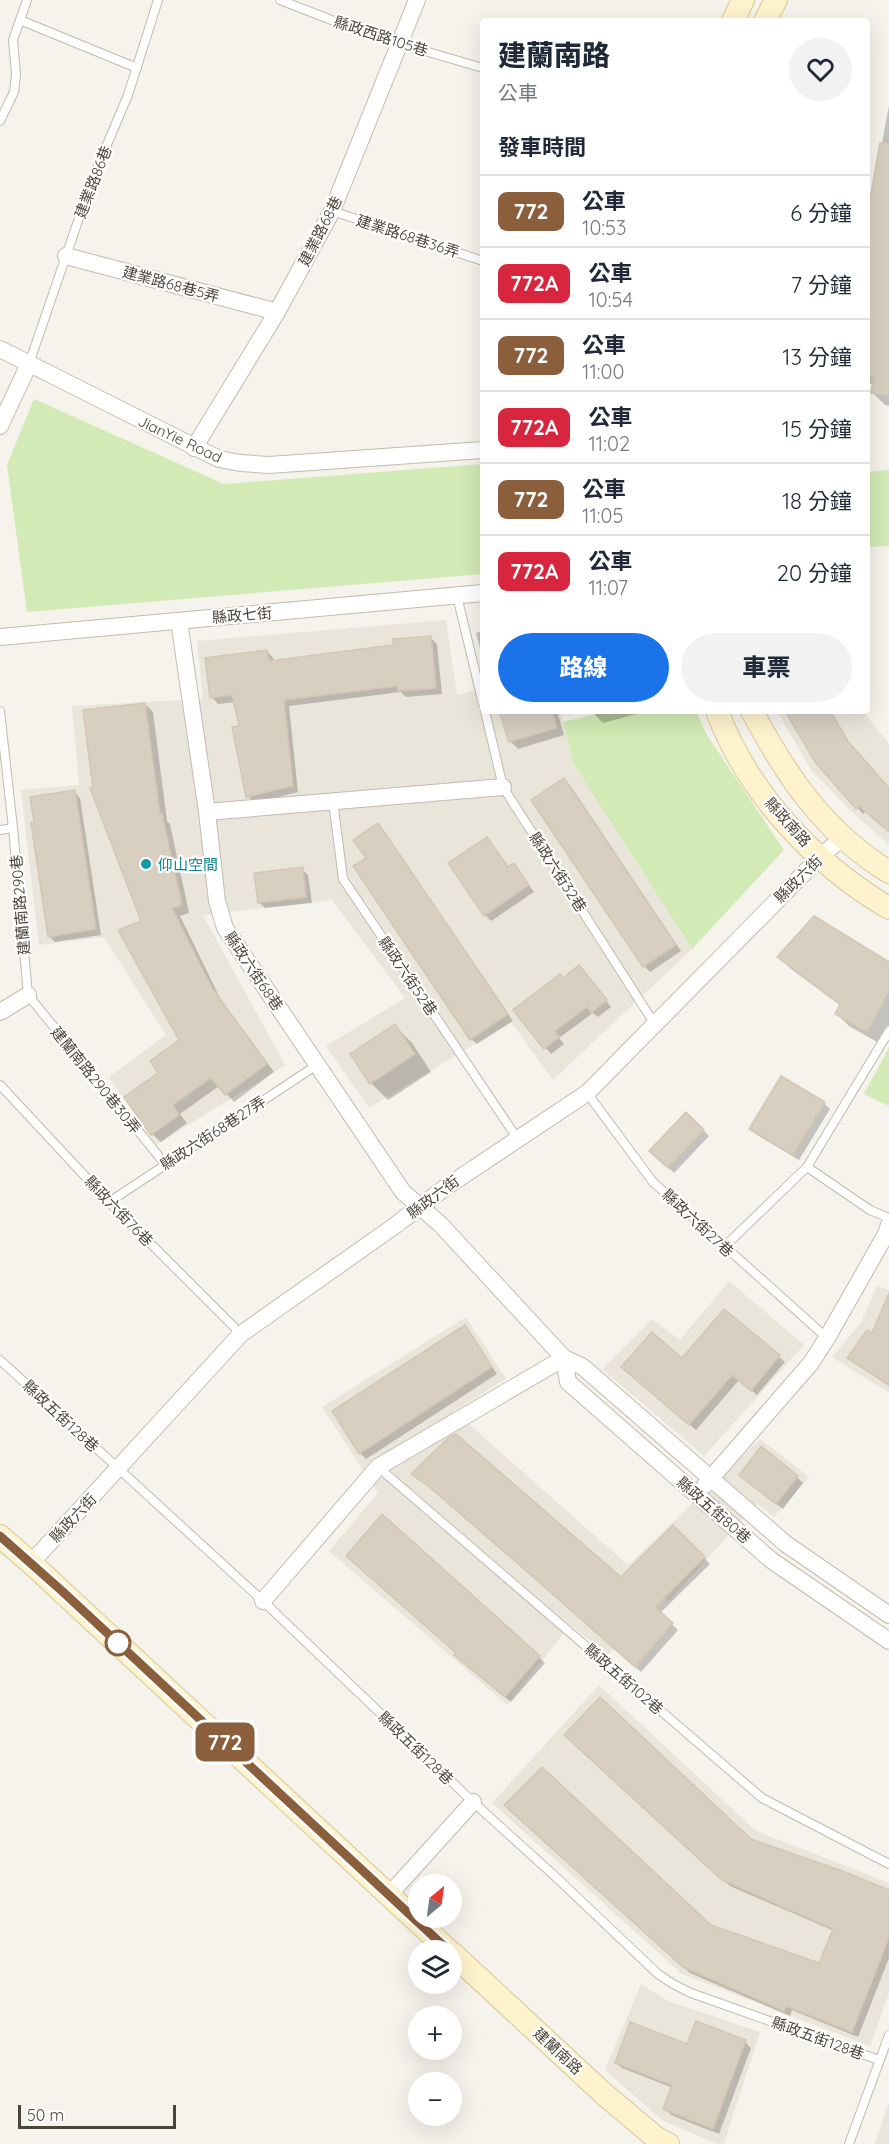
<!DOCTYPE html>
<html lang="zh-TW">
<meta charset="utf-8">
<style>
body{margin:0;font-family:Quicksand,"Noto Sans TC",sans-serif;background:#f2f2f3;color:#1f2937;height:100vh;display:flex;flex-direction:column;font-size:22px;white-space:nowrap}
*{box-sizing:border-box;margin:0}
p{font-size:20px;color:#747a83}
.icon{flex:none;width:33px;height:33px;fill:none;stroke:currentColor;stroke-width:2;stroke-linecap:round;stroke-linejoin:round}
.map{position:relative;flex:1;overflow:hidden}
.sheet{position:absolute;left:480px;top:18px;width:390px;height:696px;display:flex;flex-direction:column;background:#fff;border-radius:6px;box-shadow:0 6px 24px #0002}
.sheet>*{flex:none}
.badge{padding:0 12px;border-radius:9px;font-size:21px;line-height:39px}
.needle{width:39px;rotate:29deg}
.fabs{position:absolute;left:408px;top:1874px;display:grid;gap:12px}
.fabs a{display:grid;place-items:center;width:54px;height:54px;border-radius:50%;background:#fff;box-shadow:0 6px 24px #0002;font-size:30px}
.scale{position:absolute;left:18px;bottom:15px;width:158px;box-sizing:border-box;padding-left:6px;border:3px solid #4b4439;border-top:0;font-size:16px;line-height:21px;white-space:nowrap;color:#4b4439;-webkit-text-stroke:4px #fff;paint-order:stroke}
.map>.badge{position:absolute;translate:-50% -50%;box-shadow:0 0 0 3px #fff}
h2{padding:0 18px;font-size:22px;line-height:54px}
.round{display:grid;place-items:center;flex:none;width:63px;height:63px;border-radius:32px;background:#f2f2f3}
.head{display:flex;align-items:center;justify-content:space-between;height:102px;padding:0 18px}
h1{font-size:28px;font-weight:800;line-height:45px}
.primary-button{display:flex;gap:12px;margin-top:auto;padding:12px 18px}
.primary-button a{flex:1;height:69px;border-radius:36px;background:#1a73e8;color:#fff;font-size:24px;font-weight:800;line-height:69px;text-align:center}
.primary-button a+a{background:#f2f2f3;color:#1f2937}
ul{padding:0;list-style:none}
li{display:flex;align-items:center;gap:18px;height:72px;padding:0 18px;border-top:2px solid #e0e1e3}
li div{flex:1}
li b{display:block;font-size:22px}
li em{font-style:normal}
li .badge{min-width:66px;font-weight:700;text-align:center}
.map>svg:first-child{display:block}
.residential{fill:#eae5da}
.green{fill:#d2eab5}
.shadow{fill:#0003}
.building{fill:#d8cfc1;stroke:#d3c7b4;stroke-width:1.5}
.lines{fill:none;stroke-linecap:round;stroke-linejoin:round}
.lane-casing{stroke:#c2bbae;stroke-width:10}
.street-casing{stroke:#c2bbae;stroke-width:18}
.secondary-casing{stroke:#d6c79b;stroke-width:24}
.lane{stroke:#fff;stroke-width:8}
.street{stroke:#fff;stroke-width:16}
.secondary{stroke:#fff3cd;stroke-width:22}
.line-casing{stroke:#fff;stroke-width:14}
.line{stroke:#8b5e3c;stroke-width:9}
.culture-dot{fill:#0f9aa8;stroke:#fff;stroke-width:2}
.stop-dot{fill:#fff;stroke:#8b5e3c;stroke-width:3}
.labels{text-anchor:middle;dominant-baseline:central;stroke-width:4.5;stroke-linejoin:round;paint-order:stroke}
.street-label{font-size:15px;fill:#4b4439;stroke:#fff}
.culture-label{font-size:15px;fill:#0d838f;stroke:#fff;text-anchor:start}
</style>
<div class="map">
<svg width="889" height="2144" viewBox="0 0 889 2144">
<rect width="100%" height="100%" fill="#f6f3ec"/>
<g class="residential">
<path d="M 446,620 L 457,695 L 483,689 L 483,711 L 560,711 L 573,763 L 692,949 L 553,1080 L 511,1022 L 369,1108 L 326,1046 L 405,998 L 332,900 L 203,915 L 285,1065 L 156,1145 L 109,1077 L 166,1035 L 104,937 L 39,945 L 21,790 L 79,785 L 72,706 L 203,699 L 197,641 Z"/>
<path d="M 777,711 L 863,711 L 889,744 L 889,845 L 852,812 L 811,770 Z"/>
<path d="M 729,1281 L 804,1345 L 704,1456 L 602,1369 L 652,1319 L 680,1340 Z"/>
<path d="M 877,1286 L 889,1290 L 889,1393 L 832,1357 L 861,1323 Z"/>
<path d="M 466,1317 L 506,1379 L 454,1411 L 628,1565 L 760,1439 L 809,1477 L 774,1517 L 757,1504 L 669,1601 L 661,1595 L 608,1655 L 570,1625 L 507,1705 L 329,1551 L 378,1493 L 322,1407 Z"/>
<path d="M 599,1685 L 756,1831 L 889,1883 L 889,1993 L 870,2046 L 682,1974 L 492,1803 Z"/>
<path d="M 641,1984 L 668,2001 L 760,2032 L 724,2144 L 717,2144 L 662,2120 L 605,2070 Z"/>
<path d="M 889,2102 L 889,2144 L 875,2144 Z"/>
</g>
<g class="green">
<path d="M 34,399 L 224,484 L 483,464 L 483,574 L 27,612 L 7,465 Z"/>
<path d="M 889,470 L 889,546 L 867,547 L 867,472 Z"/>
<path d="M 610,711 L 696,711 L 707,735 L 784,850 L 692,949 L 573,763 L 563,722 Z"/>
<path d="M 889,1048 L 889,1106 L 864,1094 Z"/>
</g>
<g class="shadow">
<path d="M 889,105 L 889,406 L 885,405 L 873,393 L 874,386 L 867,381 L 867,225 Z"/>
<path d="M 483,631 L 483,659 L 476,633 Z"/>
<path d="M 430,637 L 437,644 L 442,694 L 406,697 L 401,692 L 289,706 L 298,792 L 254,803 L 248,796 L 241,728 L 235,702 L 218,704 L 212,697 L 267,651 L 273,658 L 274,661 L 395,646 Z"/>
<path d="M 145,704 L 153,712 L 167,821 L 170,824 L 189,913 L 180,916 L 220,998 L 274,1072 L 234,1102 L 219,1086 L 180,1114 L 187,1123 L 161,1142 L 152,1134 L 160,1073 L 181,1040 L 143,921 Z"/>
<path d="M 501,711 L 557,711 L 564,735 L 518,749 L 510,741 Z"/>
<path d="M 591,711 L 648,711 L 603,723 Z"/>
<path d="M 786,711 L 829,711 L 834,716 L 852,747 L 889,789 L 889,831 L 866,811 L 863,814 L 817,761 Z"/>
<path d="M 564,779 L 570,785 L 681,951 L 650,972 L 644,966 Z"/>
<path d="M 74,792 L 80,798 L 101,935 L 55,942 L 49,936 Z"/>
<path d="M 378,825 L 384,831 L 513,1021 L 477,1044 L 471,1039 L 368,858 Z"/>
<path d="M 514,865 L 534,892 L 491,921 L 485,915 Z"/>
<path d="M 302,869 L 308,875 L 312,903 L 265,908 L 259,902 Z"/>
<path d="M 779,957 L 889,964 L 889,1025 L 879,1043 L 849,1026 L 837,1014 L 841,1006 L 791,969 Z"/>
<path d="M 585,973 L 611,1007 L 598,1017 L 593,1013 L 559,1038 L 564,1044 L 551,1054 L 515,1011 L 563,980 Z"/>
<path d="M 395,1026 L 412,1043 L 431,1072 L 388,1100 L 371,1083 Z"/>
<path d="M 824,1103 L 830,1109 L 799,1160 L 757,1135 L 751,1129 Z"/>
<path d="M 686,1114 L 709,1136 L 674,1173 L 651,1151 Z"/>
<path d="M 889,1298 L 889,1386 L 849,1358 L 873,1335 Z"/>
<path d="M 724,1311 L 785,1362 L 757,1395 L 739,1380 L 696,1430 L 629,1372 L 682,1360 Z"/>
<path d="M 465,1327 L 497,1374 L 366,1459 L 360,1453 Z"/>
<path d="M 413,1474 L 621,1579 L 673,1527 L 710,1564 L 660,1613 L 678,1630 L 641,1672 L 435,1491 Z"/>
<path d="M 797,1477 L 803,1483 L 783,1509 L 747,1481 Z"/>
<path d="M 382,1516 L 545,1663 L 511,1702 L 462,1661 Z"/>
<path d="M 572,1741 L 750,1840 L 889,1891 L 889,1958 L 858,2037 L 792,2010 L 790,2016 L 690,1973 L 512,1811 L 710,1926 L 820,1965 L 834,1931 L 730,1886 Z"/>
<path d="M 745,2042 L 751,2048 L 719,2134 L 671,2115 L 665,2109 L 673,2088 L 622,2068 L 616,2062 L 688,2046 Z"/>
</g>
<g class="building">
<path d="M 880,143 L 889,143 L 889,396 L 871,393 L 874,377 L 867,376 L 867,216 Z"/>
<path d="M 431,636 L 436,688 L 398,691 L 397,686 L 284,700 L 293,786 L 246,797 L 232,727 L 239,726 L 232,695 L 210,698 L 205,658 L 267,650 L 269,661 L 393,645 L 393,639 Z"/>
<path d="M 145,703 L 160,814 L 162,814 L 182,905 L 172,908 L 212,988 L 267,1064 L 225,1095 L 211,1078 L 173,1105 L 179,1115 L 151,1135 L 124,1097 L 158,1073 L 150,1061 L 179,1040 L 118,930 L 141,921 L 90,788 L 93,788 L 83,710 Z"/>
<path d="M 499,711 L 552,711 L 557,728 L 509,742 Z"/>
<path d="M 785,711 L 830,711 L 847,740 L 889,788 L 889,832 L 859,806 L 856,809 L 815,762 Z"/>
<path d="M 564,778 L 676,945 L 643,967 L 531,800 Z"/>
<path d="M 75,790 L 96,929 L 48,937 L 31,823 L 34,823 L 30,797 Z"/>
<path d="M 378,823 L 508,1014 L 470,1040 L 353,866 L 366,858 L 353,840 Z"/>
<path d="M 487,837 L 508,867 L 514,863 L 529,885 L 484,916 L 448,863 Z"/>
<path d="M 303,867 L 306,897 L 258,903 L 254,873 Z"/>
<path d="M 814,916 L 889,962 L 889,992 L 867,1032 L 835,1014 L 840,1004 L 777,957 Z"/>
<path d="M 579,965 L 607,1000 L 591,1013 L 587,1007 L 555,1031 L 559,1037 L 544,1049 L 513,1010 L 560,974 L 563,978 Z"/>
<path d="M 395,1024 L 415,1054 L 370,1084 L 350,1054 Z"/>
<path d="M 781,1076 L 825,1102 L 793,1155 L 749,1129 Z"/>
<path d="M 686,1112 L 704,1130 L 668,1168 L 649,1151 Z"/>
<path d="M 889,1293 L 889,1385 L 847,1358 L 867,1330 L 872,1333 Z"/>
<path d="M 724,1309 L 780,1355 L 751,1391 L 732,1375 L 689,1425 L 621,1367 L 652,1332 L 682,1358 Z"/>
<path d="M 465,1325 L 492,1367 L 359,1454 L 332,1411 Z"/>
<path d="M 456,1434 L 621,1577 L 673,1525 L 705,1557 L 655,1607 L 673,1623 L 635,1667 L 531,1575 L 427,1485 L 411,1474 L 448,1438 Z"/>
<path d="M 761,1446 L 798,1476 L 776,1504 L 739,1475 Z"/>
<path d="M 382,1514 L 540,1656 L 505,1697 L 454,1655 L 456,1653 L 439,1638 L 346,1556 Z"/>
<path d="M 600,1697 L 751,1839 L 845,1872 L 889,1890 L 889,1938 L 852,2032 L 786,2006 L 784,2011 L 683,1967 L 504,1805 L 542,1767 L 711,1925 L 819,1963 L 833,1929 L 722,1880 L 564,1735 Z"/>
<path d="M 696,2021 L 746,2040 L 713,2129 L 663,2109 L 672,2085 L 615,2063 L 630,2022 L 687,2044 Z"/>
</g>
<g class="lines">
<g class="lane-casing">
<g id="lane">
<path d="M 280,0 L 370,35 L 483,68"/>
<path d="M 20,20 L 137,68"/>
<path d="M 0,121 L 14,92 L 16,74 L 13,40 L 27,0"/>
<path d="M 332,211 L 483,261"/>
<path d="M 29,364 L 92,180 L 128,95 L 158,0"/>
<path d="M 457,596 L 483,704"/>
<path d="M 0,711 L 13,828 L 28,995 L 165,1164"/>
<path d="M 485,711 L 503,787 L 654,1023"/>
<path d="M 333,801 L 343,879 L 517,1138"/>
<path d="M 0,830 L 13,828"/>
<path d="M 0,1085 L 109,1202 L 241,1334"/>
<path d="M 587,1093 L 653,1182 L 827,1338"/>
<path d="M 807,1167 L 889,1031"/>
<path d="M 109,1202 L 317,1065"/>
<path d="M 724,1247 L 807,1167 L 870,1210 L 889,1218"/>
<path d="M 0,1360 L 263,1601 L 473,1802 L 558,1879 L 658,1974 L 673,1984 L 691,1993 L 879,2060"/>
<path d="M 378,1467 L 762,1798 L 889,1864"/>
<path d="M 849,2144 L 889,2035"/>
</g>
</g>
<g class="street-casing">
<g id="street">
<path d="M 66,256 L 277,312"/>
<path d="M 0,349 L 219,459 L 240,463 L 269,465 L 483,450"/>
<path d="M 0,426 L 29,364"/>
<path d="M 194,448 L 277,312 L 332,211 L 417,0"/>
<path d="M 179,621 L 207,812 L 217,901 L 225,928 L 403,1192 L 440,1224 L 564,1358 L 583,1367 L 786,1544 L 889,1615"/>
<path d="M 0,637 L 483,593"/>
<path d="M 207,812 L 503,787"/>
<path d="M 0,1012 L 28,995"/>
<path d="M 564,1358 L 568,1382 L 771,1560 L 889,1641"/>
<path d="M 705,1485 L 811,1363 L 827,1338 L 886,1234 L 889,1225"/>
<path d="M 31,1563 L 241,1334 L 393,1227 L 446,1187 L 587,1093 L 820,857 L 842,838"/>
<path d="M 263,1601 L 378,1467 L 564,1358"/>
<path d="M 389,1895 L 473,1802"/>
</g>
</g>
<g class="secondary-casing">
<g id="secondary">
<path d="M 733,21 L 743,0"/>
<path d="M 765,21 L 776,0"/>
<path d="M 717,711 C 748,793 814,864 889,908"/>
<path d="M 752,711 C 787,777 824,832 889,872"/>
<path d="M 0,1536 L 31,1563 L 448,1950"/>
<path d="M 452,1953 L 604,2094 L 655,2137 L 668,2144"/>
</g>
</g>
<use href="#lane" class="lane"/>
<use href="#street" class="street"/>
<use href="#secondary" class="secondary"/>
</g>
<g class="lines">
<g class="line-casing">
<path id="line" d="M 0,1536 L 62,1591 L 448,1950"/>
</g>
<use href="#line" class="line"/>
</g>
<circle class="culture-dot" cx="146" cy="864" r="6"/>
<circle class="stop-dot" cx="118" cy="1643" r="12"/>
<g class="labels">
<g class="street-label">
<text transform="translate(381 36) rotate(18)">縣政西路105巷</text>
<text transform="translate(93 182) rotate(-69)">建業路86巷</text>
<text transform="translate(320 231) rotate(-63)">建業路68巷</text>
<text transform="translate(408 236) rotate(18)">建業路68巷36弄</text>
<text transform="translate(171 284) rotate(15)">建業路68巷5弄</text>
<text transform="translate(180 439) rotate(25)">JianYie Road</text>
<text transform="translate(242 615) rotate(-5)">縣政七街</text>
<text transform="translate(788 822) rotate(48)">縣政南路</text>
<text transform="translate(558 872) rotate(57)">縣政六街32巷</text>
<text transform="translate(798 879) rotate(-45)">縣政六街</text>
<text transform="translate(20 905) rotate(-95)">建蘭南路290巷</text>
<text transform="translate(254 971) rotate(56)">縣政六街68巷</text>
<text transform="translate(408 976) rotate(56)">縣政六街52巷</text>
<text transform="translate(96 1080) rotate(51)">建蘭南路290巷30弄</text>
<text transform="translate(213 1133) rotate(-33)">縣政六街68巷27弄</text>
<text transform="translate(433 1197) rotate(-37)">縣政六街</text>
<text transform="translate(119 1211) rotate(46)">縣政六街76巷</text>
<text transform="translate(698 1223) rotate(43)">縣政六街27巷</text>
<text transform="translate(61 1416) rotate(43)">縣政五街128巷</text>
<text transform="translate(714 1510) rotate(41)">縣政五街80巷</text>
<text transform="translate(73 1518) rotate(-47)">縣政六街</text>
<text transform="translate(624 1679) rotate(41)">縣政五街102巷</text>
<text transform="translate(416 1748) rotate(44)">縣政五街128巷</text>
<text transform="translate(818 2038) rotate(20)">縣政五街128巷</text>
<text transform="translate(558 2051) rotate(43)">建蘭南路</text>
</g>
<g class="culture-label">
<text x="158" y="864">仰山空間</text>
</g>
</g>
</svg>
<div class="fabs">
<a><svg class="needle" viewBox="-14 -14 28 28"><path d="M0-13l5 13h-10z" fill="#e53935"/><path d="M0 13l5-13h-10z" fill="#747a83"/></svg></a>
<a><svg class="icon" aria-label="layers" viewBox="0 0 24 24"><path d="M12 4l9 5-9 5-9-5zM3 14l9 5 9-5"/></svg></a>
<a>+</a>
<a>−</a>
</div>
<div class="scale">50 m</div>
<b class="badge" style="left:225px;top:1742px;background:#8b5e3c;color:#fff">772</b>
<section class="sheet">
<div class="head"><div><h1>建蘭南路</h1><p>公車</p></div><a class="round"><svg class="icon" aria-label="heart" viewBox="0 0 24 24"><path d="M12 20l-8-8c-3-5 5-10 8-4 3-6 11-1 8 4z"/></svg></a></div>
<h2>發車時間</h2>
<ul>
<li><span class="badge" style="background:#8b5e3c;color:#fff">772</span><div><b>公車</b><p>10:53</p></div><em>6 分鐘</em></li>
<li><span class="badge" style="background:#d7263d;color:#fff">772A</span><div><b>公車</b><p>10:54</p></div><em>7 分鐘</em></li>
<li><span class="badge" style="background:#8b5e3c;color:#fff">772</span><div><b>公車</b><p>11:00</p></div><em>13 分鐘</em></li>
<li><span class="badge" style="background:#d7263d;color:#fff">772A</span><div><b>公車</b><p>11:02</p></div><em>15 分鐘</em></li>
<li><span class="badge" style="background:#8b5e3c;color:#fff">772</span><div><b>公車</b><p>11:05</p></div><em>18 分鐘</em></li>
<li><span class="badge" style="background:#d7263d;color:#fff">772A</span><div><b>公車</b><p>11:07</p></div><em>20 分鐘</em></li>
</ul>
<div class="primary-button"><a>路線</a><a>車票</a></div>
</section>
</div>
